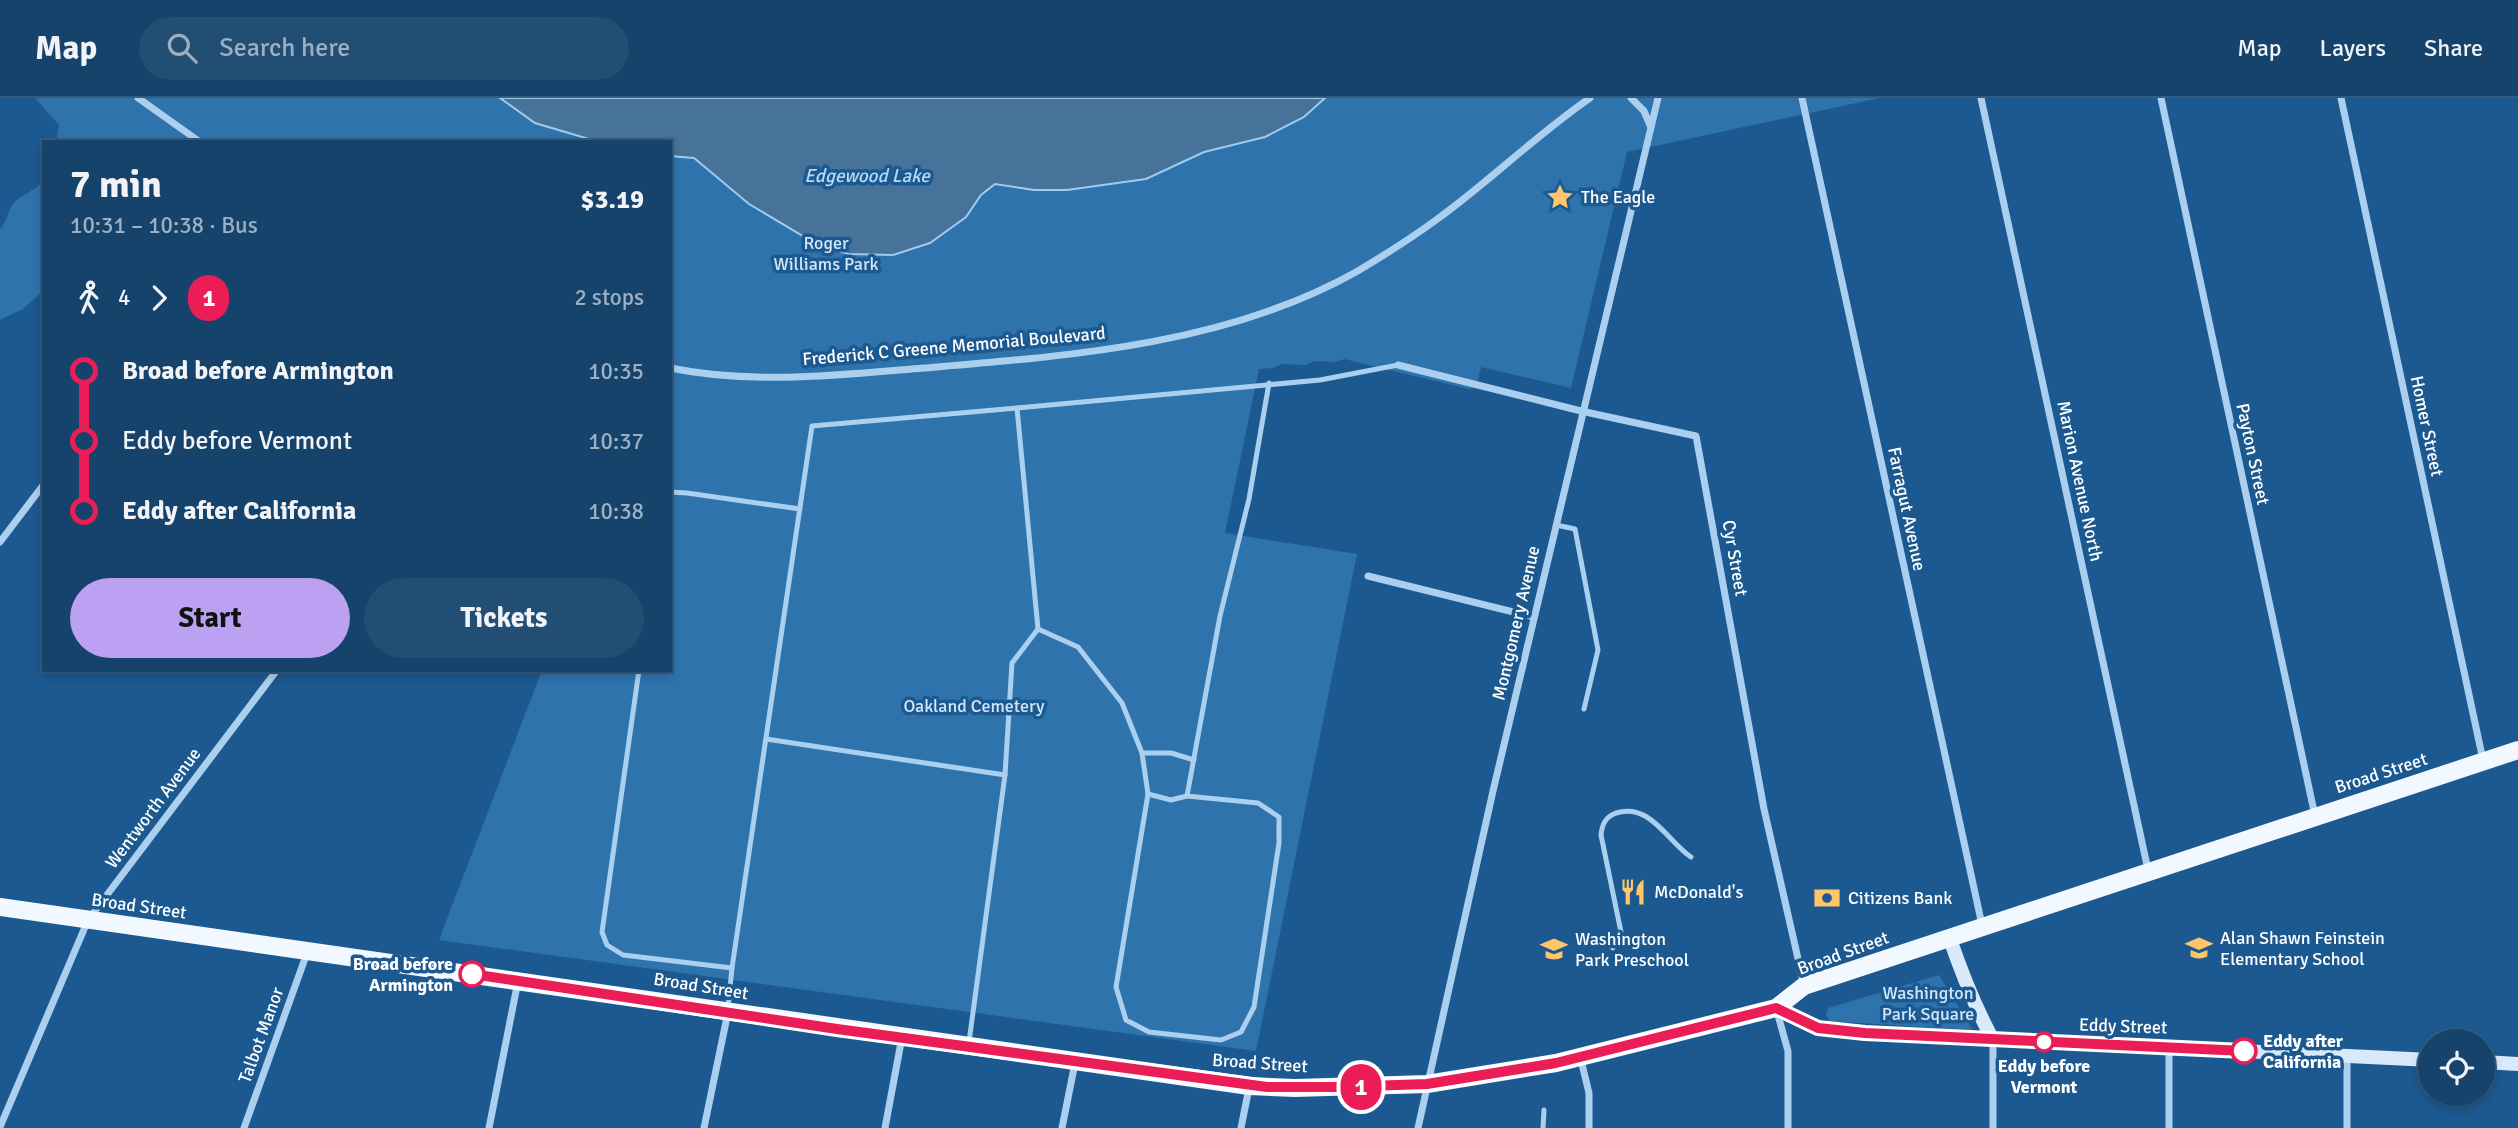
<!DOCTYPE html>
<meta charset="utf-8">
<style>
body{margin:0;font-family:Signika,sans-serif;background:#224e74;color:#f1f3f6;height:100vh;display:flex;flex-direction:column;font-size:26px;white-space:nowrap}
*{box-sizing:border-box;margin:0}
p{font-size:23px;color:#9db0c2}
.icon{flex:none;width:38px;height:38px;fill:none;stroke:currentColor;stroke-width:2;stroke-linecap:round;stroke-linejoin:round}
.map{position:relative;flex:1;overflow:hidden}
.panel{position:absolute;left:42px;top:42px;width:630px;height:532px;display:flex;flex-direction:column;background:#15436c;border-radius:0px;box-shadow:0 4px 10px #0003,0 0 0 2px #345c7f}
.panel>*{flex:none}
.badge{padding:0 14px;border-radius:23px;font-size:24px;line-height:46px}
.buttons{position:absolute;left:2418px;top:931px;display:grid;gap:14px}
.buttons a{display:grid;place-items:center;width:77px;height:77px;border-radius:50%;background:#15436c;box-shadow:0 4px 10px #0003,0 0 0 2px #345c7f;font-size:35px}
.map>.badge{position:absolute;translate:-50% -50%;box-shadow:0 0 0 4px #fff}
.legs{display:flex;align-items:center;gap:10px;height:77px;padding:0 28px;font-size:23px}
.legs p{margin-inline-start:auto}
.head{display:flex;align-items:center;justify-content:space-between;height:119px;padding:0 28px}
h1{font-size:38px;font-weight:700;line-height:52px}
.button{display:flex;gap:14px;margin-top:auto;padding:14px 28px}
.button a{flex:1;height:80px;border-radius:42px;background:#bca0f2;color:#111;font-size:28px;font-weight:700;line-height:80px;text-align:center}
.button a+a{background:#224e74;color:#f1f3f6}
ul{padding:0 28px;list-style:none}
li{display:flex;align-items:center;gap:24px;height:70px;font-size:26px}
li i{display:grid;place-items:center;width:10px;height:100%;margin:0 9px;background:currentColor}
li i::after{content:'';width:18px;height:18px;margin:-9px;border:5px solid;border-radius:50%;background:#15436c}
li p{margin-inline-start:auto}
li:first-child i{background:linear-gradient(#0000 50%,currentColor 0)}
li:last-child i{background:linear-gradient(currentColor 50%,#0000 0)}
header{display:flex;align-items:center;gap:42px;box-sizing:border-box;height:98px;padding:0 35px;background:#15436c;border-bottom:2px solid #345c7f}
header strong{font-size:33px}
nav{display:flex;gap:38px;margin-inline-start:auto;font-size:24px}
.search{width:490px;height:63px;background:#224e74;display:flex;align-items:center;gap:18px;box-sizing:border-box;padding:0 24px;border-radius:38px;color:#9db0c2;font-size:26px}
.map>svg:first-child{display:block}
.green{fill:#2f73ad}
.water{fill:#477299;stroke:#9ecbf0;stroke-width:2}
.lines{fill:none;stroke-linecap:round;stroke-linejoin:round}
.service{stroke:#abcfee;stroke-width:5}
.minor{stroke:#abcfee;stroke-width:7}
.secondary{stroke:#d8eafa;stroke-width:14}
.primary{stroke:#f2f8ff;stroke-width:18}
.line-1-casing{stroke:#fff;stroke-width:16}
.line-1{stroke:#ea1d57;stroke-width:10}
.stop-1-dot{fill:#fff;stroke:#ea1d57;stroke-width:3.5}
.labels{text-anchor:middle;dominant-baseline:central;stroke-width:7;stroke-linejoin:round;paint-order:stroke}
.poi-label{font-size:18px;fill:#fff;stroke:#1c5990;text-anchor:start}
.park-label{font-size:18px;fill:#d1e7fa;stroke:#1c5990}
.street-label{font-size:18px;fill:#fff;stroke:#1c5990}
.stop-label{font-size:18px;font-weight:bold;fill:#fff;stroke:#1c5990;text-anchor:end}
.water-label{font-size:19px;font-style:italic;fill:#b7d9f5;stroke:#1c5990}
</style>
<header>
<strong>Map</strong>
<div class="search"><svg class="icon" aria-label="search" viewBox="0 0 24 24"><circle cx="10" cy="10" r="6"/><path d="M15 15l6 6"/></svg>Search here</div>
<nav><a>Map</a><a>Layers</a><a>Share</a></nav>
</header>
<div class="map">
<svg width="2518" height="1030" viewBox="0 0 2518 1030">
<rect width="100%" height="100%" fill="#1c5990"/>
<g class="green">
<path d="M 35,0 L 1880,0 L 1627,54 L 1571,290 L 1481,269 L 1476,290 L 1469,291 L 1344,261 L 1336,264 L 1315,263 L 1305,267 L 1283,266 L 1272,270 L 1259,271 L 1225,435 L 1357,456 L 1256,953 L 439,842 L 542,572 L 670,572 L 670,44 L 56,44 L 59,27 Z"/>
<path d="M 44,82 L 44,192 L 23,211 L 0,222 L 0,131 C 8,123 7,114 13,106 C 21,96 36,93 44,82 Z"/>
<path d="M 1939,877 L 1973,932 L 1829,923 L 1826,916 L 1828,910 Z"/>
</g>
<path class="water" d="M 500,0 L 1325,0 L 1304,19 L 1265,39 L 1204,54 L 1146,81 L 1067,92 L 1034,92 L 995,86 L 981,97 L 966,119 L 930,145 L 893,157 L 848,156 L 813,144 L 749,106 L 694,60 L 670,58 L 670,44 L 599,44 L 535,25 Z"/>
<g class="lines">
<g class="service">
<path d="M 1017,310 L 1320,282 L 1398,267"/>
<path d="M 670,394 L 687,395 L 800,411"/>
<path d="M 1556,427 L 1575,431 L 1598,552 L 1584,611"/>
<path d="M 639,572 L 602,834 L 607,847 L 623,857 L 732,870"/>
<path d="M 766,641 L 1005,677"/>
<path d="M 1142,655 L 1171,655 L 1194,662"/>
<path d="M 1148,696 L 1171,702 L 1187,698"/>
<path d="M 1613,850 L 1621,834 L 1601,737 C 1602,727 1605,719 1616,715 C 1650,704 1668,744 1691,759"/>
<path d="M 728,910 L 732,870 L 812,328 L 1017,310 L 1038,531"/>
<path d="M 969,944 L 1005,677 L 1012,565 L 1038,531 L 1078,549 L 1122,605 L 1142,655 L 1148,696 L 1116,889 L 1126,922 L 1149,934 L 1221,942 L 1241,934 L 1254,909 L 1279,745 L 1279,719 L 1258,705 L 1187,698 L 1220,518 L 1249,401 L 1269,285"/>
<path d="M 1543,1030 L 1544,1012"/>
</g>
<g class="minor">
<path d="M 138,0 L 200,44"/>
<path d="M 1631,0 L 1644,13 L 1650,27"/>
<path d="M 1802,0 L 1982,827"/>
<path d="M 1981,0 L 2148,772"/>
<path d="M 2161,0 L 2315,718"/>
<path d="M 2341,0 L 2483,662"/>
<path d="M 1398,267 L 1581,313 L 1696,338 L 1764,711 L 1804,887"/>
<path d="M 670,270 C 754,287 840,277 924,270 C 1069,258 1226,247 1356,174 C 1383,158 1410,141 1436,122 C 1489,84 1536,37 1590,0"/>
<path d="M 0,444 L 44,386"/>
<path d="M 1368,478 L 1534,519"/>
<path d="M 1776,910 L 1788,953 L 1788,1030"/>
<path d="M 2169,949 L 2169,1030"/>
<path d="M 1580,958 L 1589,995 L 1589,1030"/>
<path d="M 2347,958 L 2347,1030"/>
<path d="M 0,1029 L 88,822 L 277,572"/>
<path d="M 244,1030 L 307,855"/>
<path d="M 489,1030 L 518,883"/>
<path d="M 704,1030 L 728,914"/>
<path d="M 885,1030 L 902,939"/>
<path d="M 1062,1030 L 1075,965"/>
<path d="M 1241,1030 L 1249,990"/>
<path d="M 1418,1030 L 1493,693 L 1658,0"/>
<path d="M 1993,1030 L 1993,942"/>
</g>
<g class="secondary">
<path d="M 1950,841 C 1962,876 1975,909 1993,942"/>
<path d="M 1776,910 L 1818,930 L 1865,935 L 2431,962"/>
<path d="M 2483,964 L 2518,966"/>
</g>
<path class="primary" d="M 0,809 L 1249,988 L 1295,990 L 1427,986 L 1556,965 L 1776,910 L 1804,888 L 2518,652"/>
</g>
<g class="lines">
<g class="line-1-casing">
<path id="line-1" d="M 472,876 L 837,931 L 1267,989 L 1338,989 L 1427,986 L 1556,965 L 1776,910 L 1818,930 L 1865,935 L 2244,953"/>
</g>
<use href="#line-1" class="line-1"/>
</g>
<defs>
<g id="sight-bare" transform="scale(2.1)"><path d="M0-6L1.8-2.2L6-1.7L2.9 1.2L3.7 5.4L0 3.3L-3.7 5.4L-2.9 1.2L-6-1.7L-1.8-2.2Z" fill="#fec669" stroke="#1c5990" stroke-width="2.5" paint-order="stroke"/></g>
<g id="restaurant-bare" transform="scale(2.1)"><path d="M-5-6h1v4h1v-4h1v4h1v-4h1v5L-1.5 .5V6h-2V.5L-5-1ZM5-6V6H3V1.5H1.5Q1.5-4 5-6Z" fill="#fec669" stroke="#1c5990" stroke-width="2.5" paint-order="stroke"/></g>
<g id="bank-bare" transform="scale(2.1)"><path d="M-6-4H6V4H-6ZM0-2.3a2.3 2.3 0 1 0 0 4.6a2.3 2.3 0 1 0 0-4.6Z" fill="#fec669" stroke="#1c5990" stroke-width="2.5" paint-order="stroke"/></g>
<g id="school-bare" transform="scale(2.1)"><path d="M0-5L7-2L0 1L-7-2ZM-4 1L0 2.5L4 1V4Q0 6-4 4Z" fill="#fec669" stroke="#1c5990" stroke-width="2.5" paint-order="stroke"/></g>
</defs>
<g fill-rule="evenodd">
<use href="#sight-bare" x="1560" y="99"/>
<use href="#restaurant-bare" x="1633" y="794"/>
<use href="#bank-bare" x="1827" y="800"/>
<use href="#school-bare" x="2199" y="850"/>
<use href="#school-bare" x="1554" y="851"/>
</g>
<g class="stop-1-dot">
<circle cx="472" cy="876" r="12"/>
<circle cx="2044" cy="944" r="9"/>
<circle cx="2244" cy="953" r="12"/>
</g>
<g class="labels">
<g class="poi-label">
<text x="1581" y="99">The Eagle</text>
<text x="1654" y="794">McDonald's</text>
<text x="1848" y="800">Citizens Bank</text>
<text x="2220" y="840">Alan Shawn Feinstein<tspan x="2220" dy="21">Elementary School</tspan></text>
<text x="1575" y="841">Washington<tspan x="1575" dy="21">Park Preschool</tspan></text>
</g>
<g class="park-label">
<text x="826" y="145">Roger<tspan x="826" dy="21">Williams Park</tspan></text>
<text x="974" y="608">Oakland Cemetery</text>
<text x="1928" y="895">Washington<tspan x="1928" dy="21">Park Square</tspan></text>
</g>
<g class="street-label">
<text transform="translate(954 248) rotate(-5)">Frederick C Greene Memorial Boulevard</text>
<text transform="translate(2427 328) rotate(78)">Homer Street</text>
<text transform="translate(2253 356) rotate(78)">Payton Street</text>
<text transform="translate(2080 383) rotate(78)">Marion Avenue North</text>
<text transform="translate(1907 411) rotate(78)">Farragut Avenue</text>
<text transform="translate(1735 460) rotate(80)">Cyr Street</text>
<text transform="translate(1516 525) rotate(-77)">Montgomery Avenue</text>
<text transform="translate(2381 675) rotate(-18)">Broad Street</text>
<text transform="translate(153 710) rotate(-53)">Wentworth Avenue</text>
<text transform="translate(139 808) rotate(8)">Broad Street</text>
<text transform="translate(1843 855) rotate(-20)">Broad Street</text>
<text transform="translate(701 888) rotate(9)">Broad Street</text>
<text transform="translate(2123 928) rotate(2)">Eddy Street</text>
<text transform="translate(261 937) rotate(-70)">Talbot Manor</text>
<text transform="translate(1260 965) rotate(4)">Broad Street</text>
</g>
<g class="stop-label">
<text x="453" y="866">Broad before<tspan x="453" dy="21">Armington</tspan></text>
<text x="2263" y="943" text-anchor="start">Eddy after<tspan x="2263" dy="21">California</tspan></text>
<text x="2044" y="968" text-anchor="middle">Eddy before<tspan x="2044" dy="21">Vermont</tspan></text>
</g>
<g class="water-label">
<text x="867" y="78">Edgewood Lake</text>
</g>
</g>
</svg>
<div class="buttons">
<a><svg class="icon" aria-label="locate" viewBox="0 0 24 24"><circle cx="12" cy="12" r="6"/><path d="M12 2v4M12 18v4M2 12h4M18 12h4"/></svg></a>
</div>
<b class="badge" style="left:1361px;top:989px;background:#ea1d57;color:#fff">1</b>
<section class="panel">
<div class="head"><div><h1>7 min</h1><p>10:31 – 10:38 · Bus</p></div><b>$3.19</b></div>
<div class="legs"><svg class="icon" aria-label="walk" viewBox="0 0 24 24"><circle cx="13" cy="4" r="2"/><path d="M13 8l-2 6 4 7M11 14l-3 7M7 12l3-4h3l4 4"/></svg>4<svg class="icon" aria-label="forward" viewBox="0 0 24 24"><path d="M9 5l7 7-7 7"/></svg><b class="badge" style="background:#ea1d57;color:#fff">1</b><p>2 stops</p></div>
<ul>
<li><i style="color:#ea1d57"></i><b>Broad before Armington</b><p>10:35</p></li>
<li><i style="color:#ea1d57"></i><span>Eddy before Vermont</span><p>10:37</p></li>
<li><i style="color:#ea1d57"></i><b>Eddy after California</b><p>10:38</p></li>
</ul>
<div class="button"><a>Start</a><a>Tickets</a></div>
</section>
</div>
